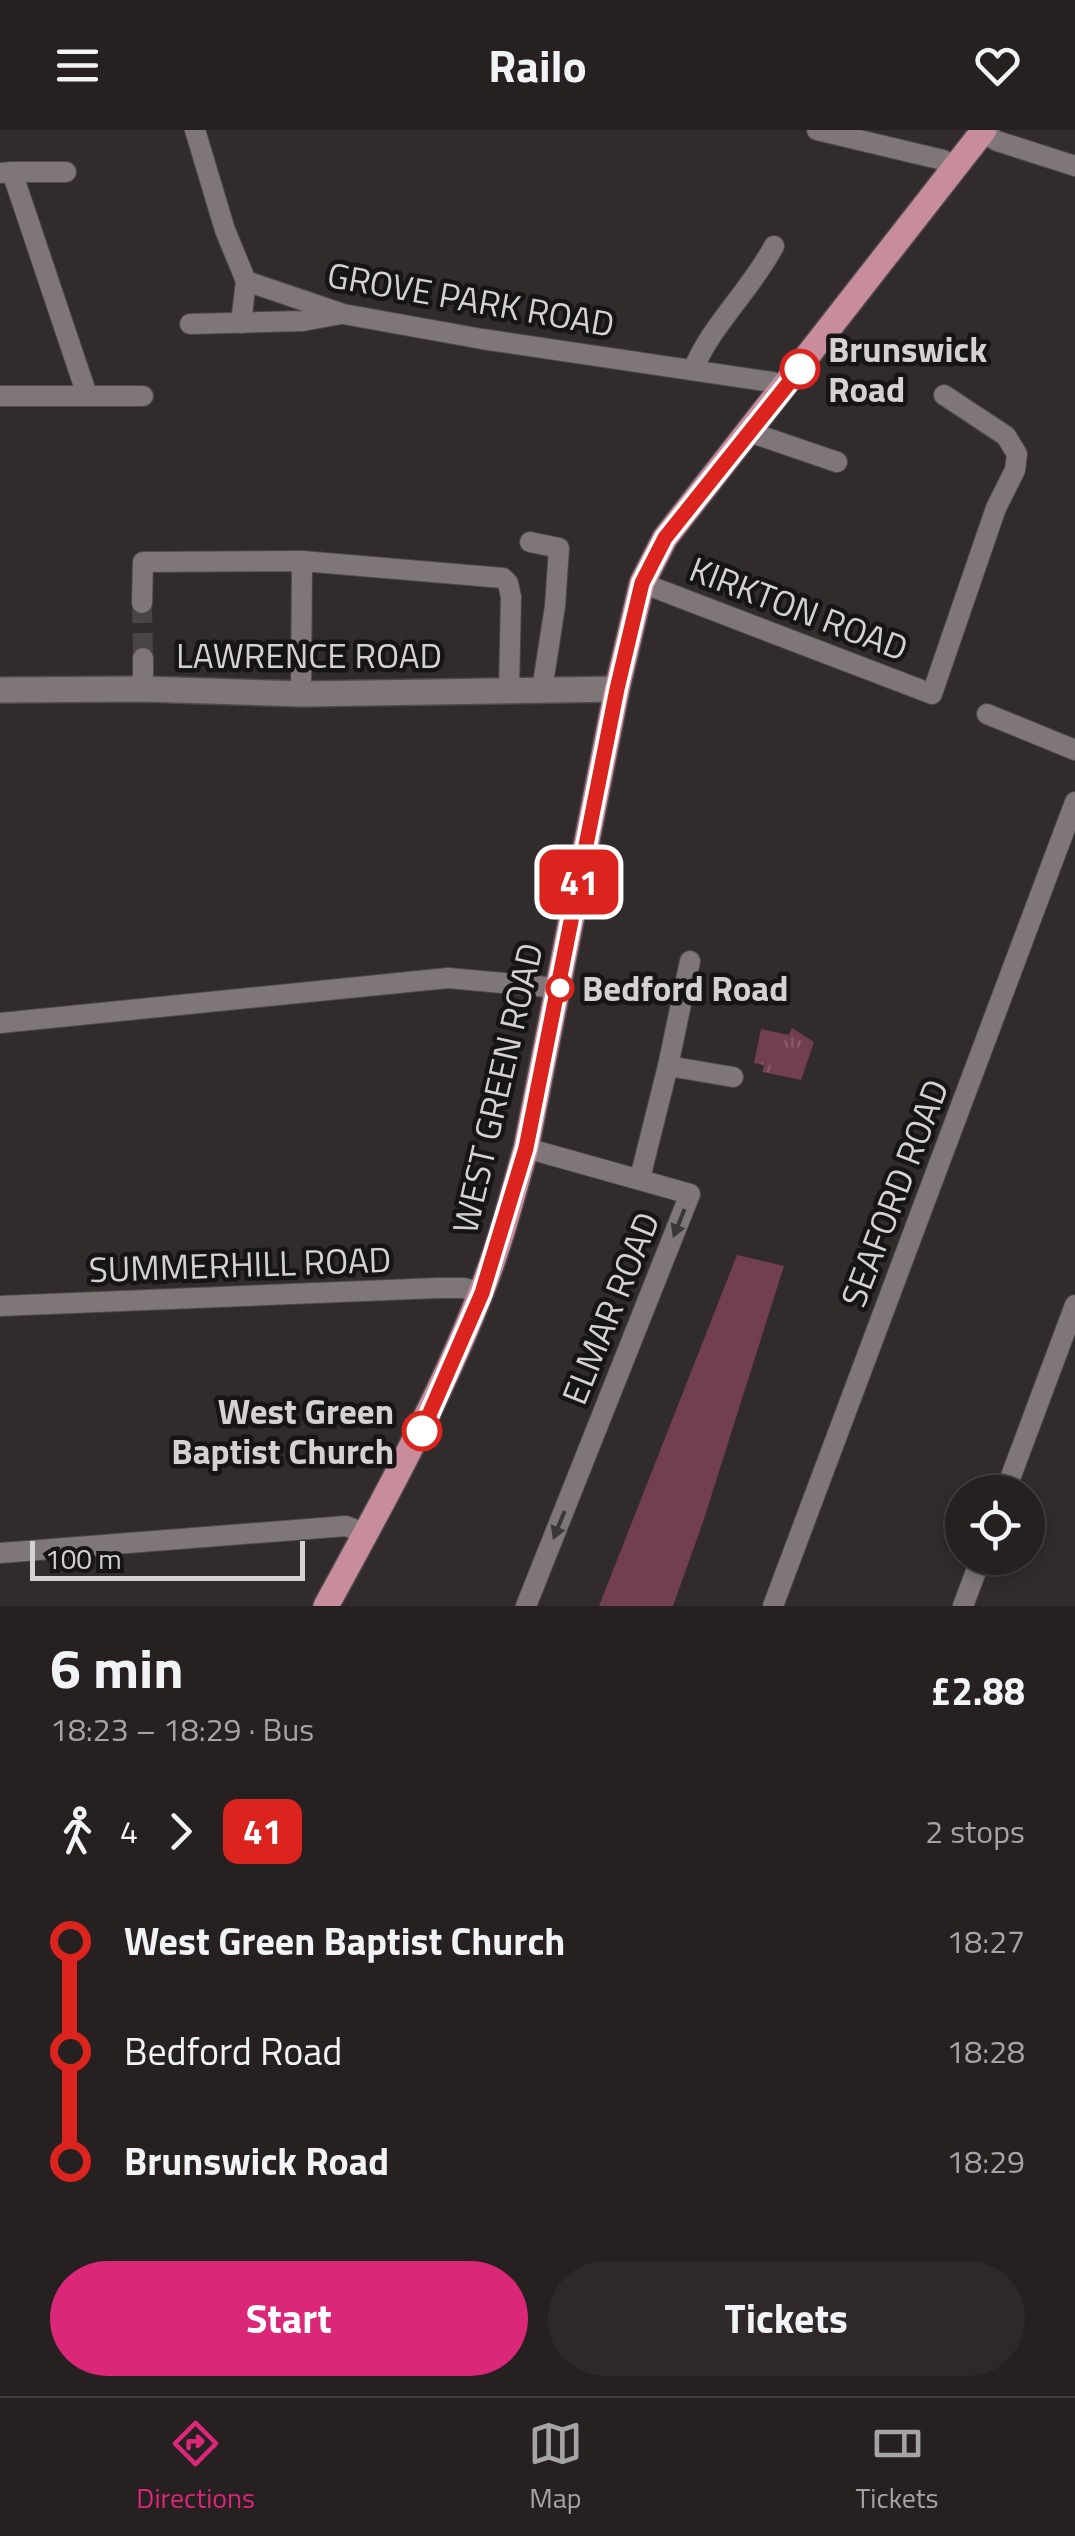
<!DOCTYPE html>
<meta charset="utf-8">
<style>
body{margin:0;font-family:"Titillium Web",sans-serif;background:#2e282a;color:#f1f3f6;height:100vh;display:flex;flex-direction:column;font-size:38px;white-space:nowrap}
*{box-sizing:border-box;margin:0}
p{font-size:32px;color:#a4a3a5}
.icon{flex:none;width:55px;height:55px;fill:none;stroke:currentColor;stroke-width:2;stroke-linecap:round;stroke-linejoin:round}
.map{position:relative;height:1476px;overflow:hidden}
.sheet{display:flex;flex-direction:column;background:#262021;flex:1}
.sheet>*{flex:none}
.badge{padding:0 20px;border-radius:15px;font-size:35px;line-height:65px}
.tools{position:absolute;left:945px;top:1345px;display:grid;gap:20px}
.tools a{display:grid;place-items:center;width:100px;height:100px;border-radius:50%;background:#262021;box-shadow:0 5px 15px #0003,0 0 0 2px #423e3f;font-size:50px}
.scale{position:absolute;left:30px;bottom:25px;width:275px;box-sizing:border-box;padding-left:10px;border:5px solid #d5d1d2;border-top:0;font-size:28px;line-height:35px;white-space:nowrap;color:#d5d1d2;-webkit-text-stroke:8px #171415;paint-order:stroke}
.map>.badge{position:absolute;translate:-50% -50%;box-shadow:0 0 0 5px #fff}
.legs{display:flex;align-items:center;gap:15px;height:110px;padding:0 50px;font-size:32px}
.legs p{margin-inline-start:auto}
.headline{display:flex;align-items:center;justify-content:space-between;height:170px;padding:0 50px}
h1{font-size:55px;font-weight:700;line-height:75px}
.action{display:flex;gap:20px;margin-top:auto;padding:20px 50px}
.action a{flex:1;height:115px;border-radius:60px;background:#db2777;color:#fff;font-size:40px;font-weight:700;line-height:115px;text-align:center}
.action a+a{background:#2e282a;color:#f1f3f6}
ul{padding:0 50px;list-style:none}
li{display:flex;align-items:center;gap:35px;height:110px;font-size:38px}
li i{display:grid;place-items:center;width:15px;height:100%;margin:0 12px;background:currentColor}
li i::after{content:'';width:25px;height:25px;margin:-12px;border:8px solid;border-radius:50%;background:#262021}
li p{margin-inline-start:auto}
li:first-child i{background:linear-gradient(#0000 50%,currentColor 0)}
li:last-child i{background:linear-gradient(currentColor 50%,#0000 0)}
header{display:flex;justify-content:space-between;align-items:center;height:130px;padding:0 50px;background:#262021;font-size:45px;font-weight:700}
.menu{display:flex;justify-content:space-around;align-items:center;height:140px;border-top:2px solid #423e3f;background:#262021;font-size:28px;color:#a4a3a5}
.menu a{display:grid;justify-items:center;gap:5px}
.menu .selected{color:#db2777}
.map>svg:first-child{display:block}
.grass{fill:url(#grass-tufts)}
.garden{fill:#713f4d}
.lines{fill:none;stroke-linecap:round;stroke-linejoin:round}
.street-tunnel{stroke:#4a4445;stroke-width:20;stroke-dasharray:20 10;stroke-linecap:butt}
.street-casing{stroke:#4e484a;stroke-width:22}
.secondary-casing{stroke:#4e484a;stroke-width:28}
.primary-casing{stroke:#4e484a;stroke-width:28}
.street{stroke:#7e7677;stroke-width:20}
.secondary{stroke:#7e7677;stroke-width:25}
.primary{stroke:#c88d9d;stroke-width:25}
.oneway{fill:#3b3637}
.line-1-casing{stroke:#fff;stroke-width:22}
.line-1{stroke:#dc241f;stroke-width:15}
.stop-1-dot{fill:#fff;stroke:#dc241f;stroke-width:5}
.labels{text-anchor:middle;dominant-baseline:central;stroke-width:9;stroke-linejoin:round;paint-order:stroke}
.street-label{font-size:35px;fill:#d5d1d2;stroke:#171415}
.stop-label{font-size:35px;font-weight:bold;fill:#d5d1d2;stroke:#171415;text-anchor:start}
</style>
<header><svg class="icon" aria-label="menu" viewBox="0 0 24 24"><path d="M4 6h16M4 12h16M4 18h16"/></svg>Railo<svg class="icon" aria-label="heart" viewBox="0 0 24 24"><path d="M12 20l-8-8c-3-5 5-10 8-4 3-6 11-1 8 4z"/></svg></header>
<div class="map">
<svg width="1075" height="1476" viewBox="0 0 1075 1476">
<defs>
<pattern id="grass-tufts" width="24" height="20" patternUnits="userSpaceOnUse" patternTransform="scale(2.5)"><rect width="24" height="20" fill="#713f4d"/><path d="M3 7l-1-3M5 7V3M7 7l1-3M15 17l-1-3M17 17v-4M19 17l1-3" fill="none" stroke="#845a66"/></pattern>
</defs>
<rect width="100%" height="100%" fill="#322b2c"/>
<path class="grass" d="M 792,898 L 814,912 L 801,950 L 763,942 L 764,935 L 754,933 L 761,899 L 789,905 Z"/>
<path class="garden" d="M 737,1125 L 784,1136 L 703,1392 L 673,1476 L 599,1476 Z"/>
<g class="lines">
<path class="street-tunnel" d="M 142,473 L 143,528"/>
<g class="street-casing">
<g id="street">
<path d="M 195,0 L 225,100 L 246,151 L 343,184 L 482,209 L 772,252 L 784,259"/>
<path d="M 817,0 L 943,30 L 956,38"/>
<path d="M 982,2 L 997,11 L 1075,36"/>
<path d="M 12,42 L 66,42"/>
<path d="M 0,43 L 12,42 L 87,265"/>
<path d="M 241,193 L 246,151"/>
<path d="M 190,194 L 303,191 L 341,184"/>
<path d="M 693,240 C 711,195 751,160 774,116"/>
<path d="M 0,266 L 143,266"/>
<path d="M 749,302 L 837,332"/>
<path d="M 530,412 L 559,418 L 555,476 L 542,560"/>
<path d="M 302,431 L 503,448 L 508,453 L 511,467 L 509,560"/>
<path d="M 642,453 L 932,564 L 996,378 L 1015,340 L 1017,324 L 1006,306 L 944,265"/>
<path d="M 142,473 L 143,432 L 302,431 L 301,564"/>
<path d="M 143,528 L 143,559"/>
<path d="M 987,584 L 1075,620"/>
<path d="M 0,893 L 448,848 L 559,858"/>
<path d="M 668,936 L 733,947"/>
<path d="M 526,1018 L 690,1064 L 526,1476"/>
<path d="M 640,1048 L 668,936 L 690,831"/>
<path d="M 0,1176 L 437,1158 L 464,1158 L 482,1163"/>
<path d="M 1005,1362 L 1075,1175"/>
<path d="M 0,1423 L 346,1396 L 367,1404"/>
<path d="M 773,1476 L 1075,672"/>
<path d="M 963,1476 L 981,1428"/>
</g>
</g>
<g class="secondary-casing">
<path id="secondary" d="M 0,560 L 143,559 L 303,564 L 617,559"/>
</g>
<g class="primary-casing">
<path id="primary" d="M 326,1476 C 382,1374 437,1274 480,1165 C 499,1118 512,1067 526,1018 L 617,559 L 642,453 L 665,408 L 984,0"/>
</g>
<use href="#street" class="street"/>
<use href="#secondary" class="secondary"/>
<use href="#primary" class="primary"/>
</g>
<defs><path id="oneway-solid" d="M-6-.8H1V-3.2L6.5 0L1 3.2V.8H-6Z" transform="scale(2.5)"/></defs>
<g class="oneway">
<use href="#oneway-solid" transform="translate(679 1093) rotate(112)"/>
<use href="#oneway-solid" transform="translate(559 1395) rotate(112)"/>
</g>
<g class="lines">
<g class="line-1-casing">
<path id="line-1" d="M 422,1301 L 482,1163 L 526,1018 L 617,559 L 642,453 L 665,408 L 800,239"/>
</g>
<use href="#line-1" class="line-1"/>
</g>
<g class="stop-1-dot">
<circle cx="800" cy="239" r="18"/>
<circle cx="560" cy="858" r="12"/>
<circle cx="422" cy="1301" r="18"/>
</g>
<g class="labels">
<g class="street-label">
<text transform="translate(471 169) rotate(10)">GROVE PARK ROAD</text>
<text transform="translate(799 478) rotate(21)">KIRKTON ROAD</text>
<text x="309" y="525">LAWRENCE ROAD</text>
<text transform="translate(497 958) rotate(-77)">WEST GREEN ROAD</text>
<text transform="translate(894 1063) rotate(-69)">SEAFORD ROAD</text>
<text transform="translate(240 1134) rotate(-2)">SUMMERHILL ROAD</text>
<text transform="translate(610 1178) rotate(-68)">ELMAR ROAD</text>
</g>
<g class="stop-label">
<text x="828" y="219">Brunswick<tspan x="828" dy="40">Road</tspan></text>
<text x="582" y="858">Bedford Road</text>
<text x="394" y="1281" text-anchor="end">West Green<tspan x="394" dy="40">Baptist Church</tspan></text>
</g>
</g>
</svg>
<div class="tools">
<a><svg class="icon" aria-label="locate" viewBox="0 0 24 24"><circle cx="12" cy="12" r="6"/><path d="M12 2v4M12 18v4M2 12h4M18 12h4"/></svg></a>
</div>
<div class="scale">100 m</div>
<b class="badge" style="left:579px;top:752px;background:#dc241f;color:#fff">41</b>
</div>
<section class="sheet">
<div class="headline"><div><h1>6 min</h1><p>18:23 – 18:29 · Bus</p></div><b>£2.88</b></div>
<div class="legs"><svg class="icon" aria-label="walk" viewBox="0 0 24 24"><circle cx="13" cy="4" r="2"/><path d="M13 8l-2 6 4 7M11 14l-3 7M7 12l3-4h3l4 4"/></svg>4<svg class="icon" aria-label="forward" viewBox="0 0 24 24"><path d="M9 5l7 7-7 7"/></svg><b class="badge" style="background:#dc241f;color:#fff">41</b><p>2 stops</p></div>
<ul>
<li><i style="color:#dc241f"></i><b>West Green Baptist Church</b><p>18:27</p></li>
<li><i style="color:#dc241f"></i><span>Bedford Road</span><p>18:28</p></li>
<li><i style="color:#dc241f"></i><b>Brunswick Road</b><p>18:29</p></li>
</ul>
<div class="action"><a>Start</a><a>Tickets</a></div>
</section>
<nav class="menu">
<a class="selected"><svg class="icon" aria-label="directions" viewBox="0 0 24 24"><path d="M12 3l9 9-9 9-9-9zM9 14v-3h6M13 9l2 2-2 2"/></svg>Directions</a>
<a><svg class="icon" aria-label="map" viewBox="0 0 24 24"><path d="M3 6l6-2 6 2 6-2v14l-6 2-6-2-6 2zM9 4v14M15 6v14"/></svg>Map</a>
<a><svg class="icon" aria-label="tickets" viewBox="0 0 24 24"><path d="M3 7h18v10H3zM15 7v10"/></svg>Tickets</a>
</nav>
